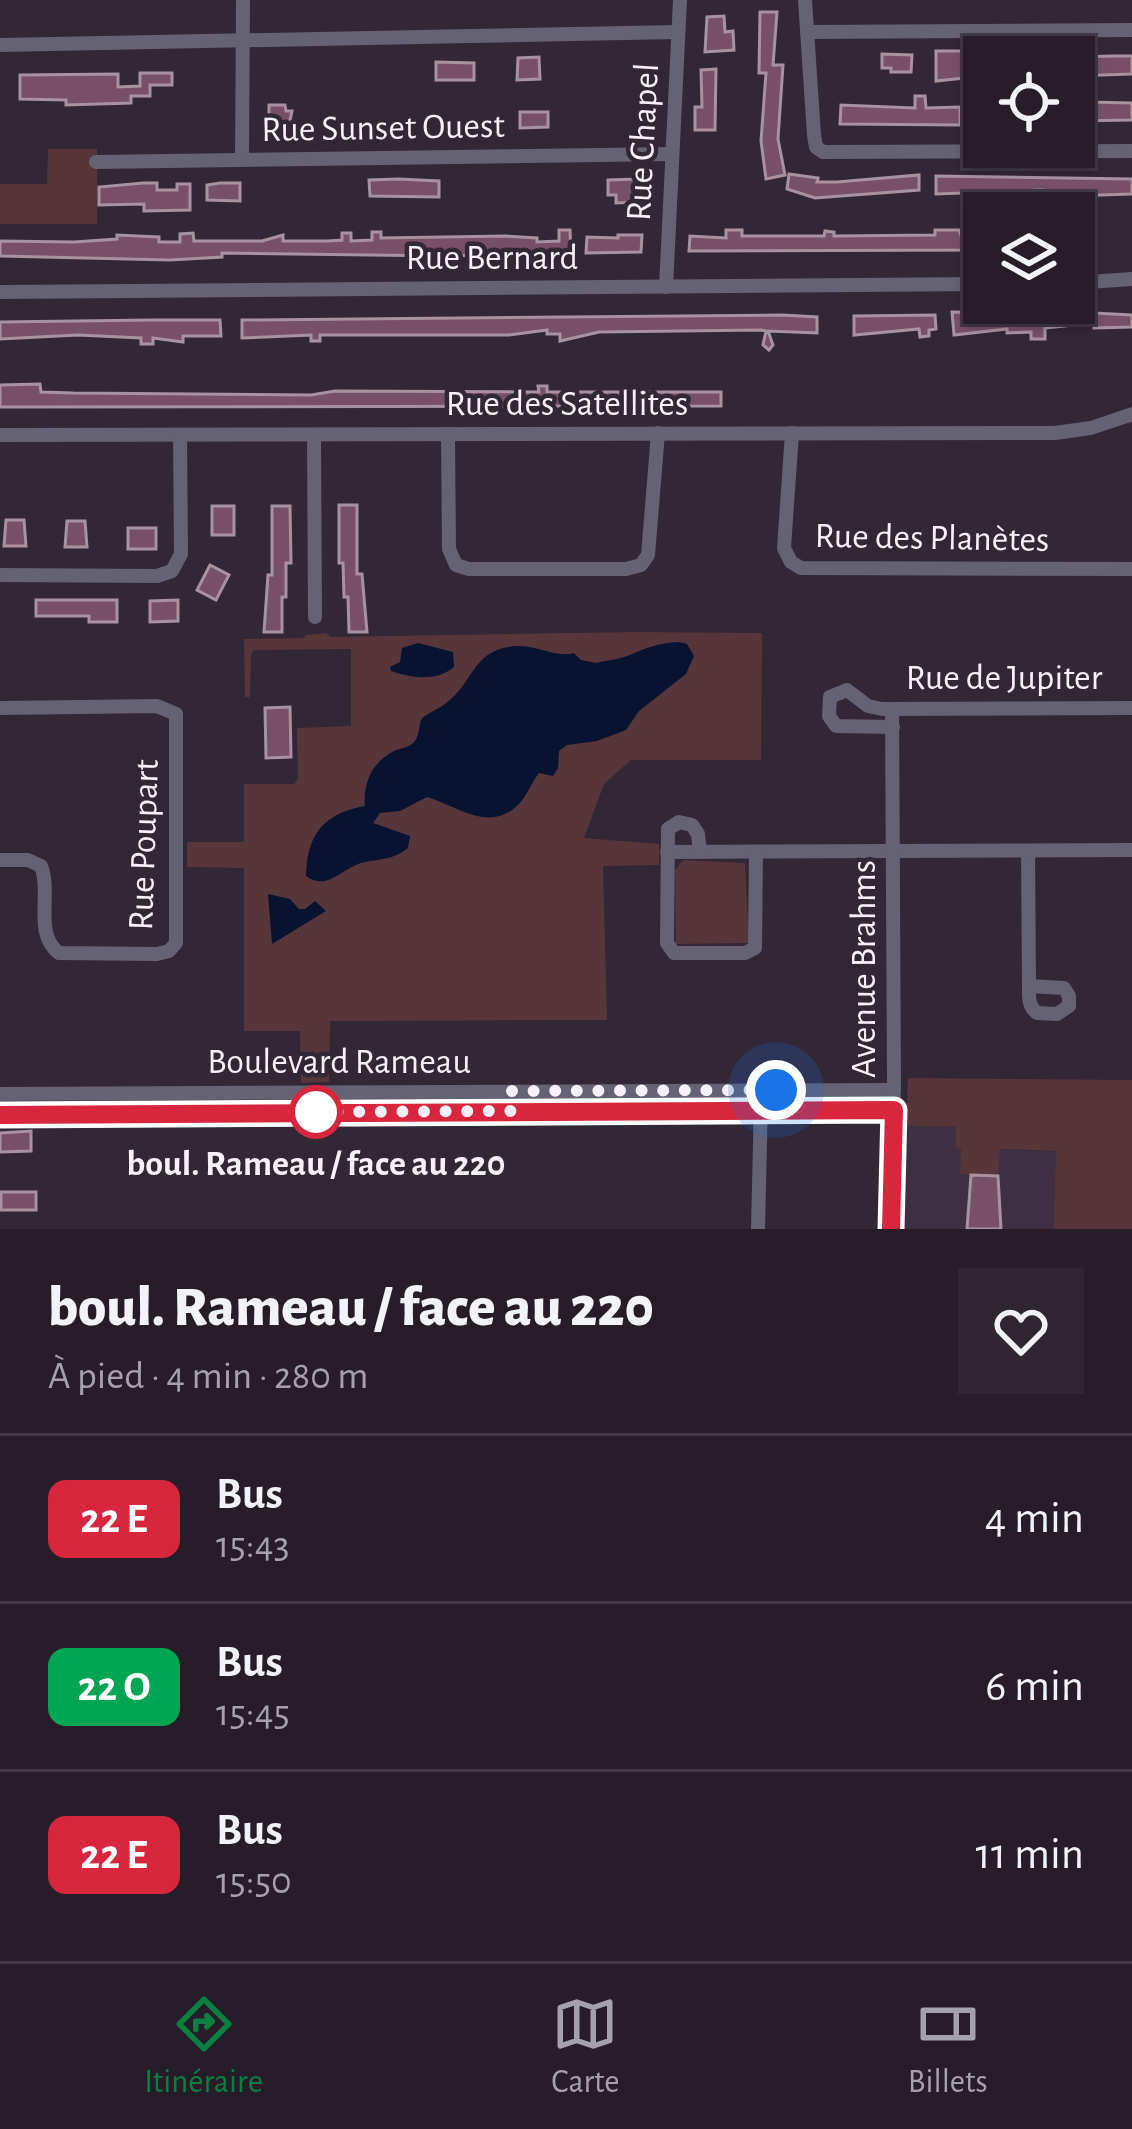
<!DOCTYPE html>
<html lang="fr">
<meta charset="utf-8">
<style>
body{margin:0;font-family:"Alegreya Sans",sans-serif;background:#2e2630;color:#f1f3f6;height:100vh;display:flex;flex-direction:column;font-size:45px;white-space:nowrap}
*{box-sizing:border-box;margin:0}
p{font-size:39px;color:#a4a2a8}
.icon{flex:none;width:66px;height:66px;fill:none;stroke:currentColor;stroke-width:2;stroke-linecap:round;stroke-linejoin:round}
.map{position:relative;height:1229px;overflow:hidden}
.drawer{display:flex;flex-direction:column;background:#261d28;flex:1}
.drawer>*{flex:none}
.badge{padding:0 24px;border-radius:18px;font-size:42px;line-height:78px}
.buttons{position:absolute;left:963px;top:36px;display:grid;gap:24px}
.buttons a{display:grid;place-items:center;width:132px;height:132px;border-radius:0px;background:#261d28;box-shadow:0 3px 9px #0004,0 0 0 3px #423b45;font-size:60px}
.you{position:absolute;width:60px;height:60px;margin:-30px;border:9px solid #fff;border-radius:50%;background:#1a73e8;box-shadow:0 0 0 18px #1a73e833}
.map>.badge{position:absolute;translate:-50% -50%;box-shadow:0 0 0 6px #fff}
.round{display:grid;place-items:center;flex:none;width:126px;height:126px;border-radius:0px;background:#2e2630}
.headline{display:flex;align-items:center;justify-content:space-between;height:204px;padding:0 48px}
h1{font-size:57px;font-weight:800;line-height:90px}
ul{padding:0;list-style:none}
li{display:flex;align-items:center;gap:36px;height:168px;padding:0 48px;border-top:3px solid #423b45}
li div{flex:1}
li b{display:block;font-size:45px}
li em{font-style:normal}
li .badge{min-width:132px;font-weight:700;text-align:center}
.menu{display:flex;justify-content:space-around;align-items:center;height:168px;border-top:3px solid #423b45;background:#261d28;font-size:33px;color:#a4a2a8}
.menu a{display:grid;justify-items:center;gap:6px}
.menu .current{color:#0b8043}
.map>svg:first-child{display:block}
.built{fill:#3e2f42}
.green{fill:#56363a}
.water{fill:#081231}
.building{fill:#785066;stroke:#a8929d;stroke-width:3}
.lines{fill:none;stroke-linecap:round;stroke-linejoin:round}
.minor{stroke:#646273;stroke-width:14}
.line-casing{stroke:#fff;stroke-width:27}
.line{stroke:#d7263d;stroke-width:18}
.walk{stroke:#f7eff9;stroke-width:12;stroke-dasharray:0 21.6}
.stop-dot{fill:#fff;stroke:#d7263d;stroke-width:6}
.labels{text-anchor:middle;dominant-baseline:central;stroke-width:9;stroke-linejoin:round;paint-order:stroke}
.street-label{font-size:36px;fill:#f7eff9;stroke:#322735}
.stop-label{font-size:36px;font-weight:bold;fill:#f7eff9;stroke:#322735}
</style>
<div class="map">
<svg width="1132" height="1229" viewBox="0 0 1132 1229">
<rect width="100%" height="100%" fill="#322735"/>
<path class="built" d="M 906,1126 L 956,1127 L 957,1148 L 1111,1153 L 1108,1229 L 903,1229 Z"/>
<g class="green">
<path d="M 48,149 L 97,149 L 97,224 L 0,224 L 0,184 L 47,184 Z"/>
<path d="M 637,632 L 762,633 L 761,760 L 631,760 L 604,784 L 584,838 L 659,844 L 659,865 L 603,866 L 607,1020 L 330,1021 L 329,1082 L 301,1083 L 300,1031 L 244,1031 L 244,868 L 187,867 L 187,842 L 244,842 L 244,784 L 294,784 L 298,779 L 297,728 L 351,726 L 351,649 L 254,650 L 251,654 L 250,697 L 245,697 L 244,639 L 304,638 L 306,635 L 326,633 L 330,637 Z"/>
<path d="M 683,860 L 745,863 L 749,943 L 676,944 L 675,870 Z"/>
<path d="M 908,1078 L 1132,1080 L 1132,1229 L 1054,1229 L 1056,1151 L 1000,1149 L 998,1176 L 960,1174 L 961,1149 L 956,1148 L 956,1127 L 906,1126 Z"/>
</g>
<g class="water">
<path d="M 679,642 L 687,644 L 694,656 L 686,674 L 639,711 L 626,730 L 597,741 L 567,745 L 559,751 L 558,768 L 553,776 L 539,773 C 531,783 527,796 518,805 C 489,833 457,806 427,797 L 400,811 L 380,813 L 373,823 L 410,836 L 408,848 C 391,861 380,858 361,863 C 340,870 327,891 306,876 C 307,833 325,813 365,806 C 363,784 371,763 394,751 C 400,748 407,748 412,744 C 420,738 418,726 422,718 C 430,712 439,709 446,703 C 475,682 472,647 519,646 C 538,646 557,658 574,653 L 581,660 L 597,663 C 606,660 617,660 627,656 C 647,648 657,643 679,642 Z"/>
<path d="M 418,643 L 453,652 L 454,667 C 436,682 412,678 391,671 L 390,667 L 400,662 L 402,648 Z"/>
<path d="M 268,894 L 290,899 L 299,909 L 305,909 L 315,901 L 326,911 L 272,944 Z"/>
</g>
<g class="building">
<path d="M 760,12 L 777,12 L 773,65 L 783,65 L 778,139 L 785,175 L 766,179 L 761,141 L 766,73 L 759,73 Z"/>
<path d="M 724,16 L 725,32 L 733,31 L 734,50 L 705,52 L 707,17 Z"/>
<path d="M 936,51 L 963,51 L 964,57 L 984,57 L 984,76 L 936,81 Z"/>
<path d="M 882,54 L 912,55 L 911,72 L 891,72 L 891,68 L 882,68 Z"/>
<path d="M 1113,56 L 1132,56 L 1132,74 L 1074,76 L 1074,57 Z"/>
<path d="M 539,57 L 540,79 L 517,80 L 518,58 Z"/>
<path d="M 436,62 L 474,63 L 474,80 L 436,80 Z"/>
<path d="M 716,69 L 715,130 L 695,130 L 695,107 L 702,107 L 701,70 Z"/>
<path d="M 140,73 L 172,73 L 172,85 L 150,85 L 150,96 L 131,96 L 131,103 L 66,105 L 66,100 L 20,99 L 20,75 L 118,74 L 118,87 L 140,86 Z"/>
<path d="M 915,96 L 925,96 L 926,108 L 960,107 L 960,125 L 840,124 L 841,105 L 915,108 Z"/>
<path d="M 1087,102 L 1132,103 L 1132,120 L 1074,121 L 1074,105 Z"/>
<path d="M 269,105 L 285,105 L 286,111 L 292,111 L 288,130 L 269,131 Z"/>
<path d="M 520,112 L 548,112 L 548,127 L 520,128 Z"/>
<path d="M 789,174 L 818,178 L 817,182 L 837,182 L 919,175 L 919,190 L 815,198 L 787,189 Z"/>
<path d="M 936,176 L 1132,179 L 1132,194 L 1043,197 L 1042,190 L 936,194 Z"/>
<path d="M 399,179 L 439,181 L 439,197 L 370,196 L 369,180 Z"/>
<path d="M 637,179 L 638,202 L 616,203 L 616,195 L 608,195 L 608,180 Z"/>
<path d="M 143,183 L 157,183 L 157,190 L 177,190 L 177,184 L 190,184 L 190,210 L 144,211 L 144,204 L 99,205 L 99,187 Z"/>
<path d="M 220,183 L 240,183 L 240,201 L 207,200 L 207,185 Z"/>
<path d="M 559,230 L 570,230 L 571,253 L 446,256 L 222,253 L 222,257 L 170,260 L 0,256 L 0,241 L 74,242 L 117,239 L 117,235 L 159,237 L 159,242 L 180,242 L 180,234 L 193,233 L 194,241 L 262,241 L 283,235 L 283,241 L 328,241 L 342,240 L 342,233 L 351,233 L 351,241 L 372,240 L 372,232 L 381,232 L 381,238 L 506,236 L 537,238 L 537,242 L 559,241 Z"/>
<path d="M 726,230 L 742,230 L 742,236 L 824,236 L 825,231 L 834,232 L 834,236 L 935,235 L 935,230 L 959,230 L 961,236 L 984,236 L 984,250 L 689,251 L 690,236 L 726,238 Z"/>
<path d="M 618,235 L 642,235 L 641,252 L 586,253 L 587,237 L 618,238 Z"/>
<path d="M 952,312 L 1062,313 L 1066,315 L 1066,326 L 1045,328 L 1045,339 L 1031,339 L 1031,332 L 1007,333 L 1007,329 L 954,335 Z"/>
<path d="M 1094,313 L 1132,315 L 1132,327 L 1094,328 Z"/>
<path d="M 783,315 L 817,317 L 817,333 L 768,331 L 773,345 L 769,350 L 763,345 L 766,331 L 761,330 L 599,332 L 560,341 L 560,334 L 547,334 L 547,330 L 509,335 L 320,335 L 320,341 L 311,341 L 311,335 L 242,338 L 242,320 Z"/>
<path d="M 935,315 L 936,329 L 929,330 L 929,336 L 920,337 L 919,329 L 854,335 L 854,316 Z"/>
<path d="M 150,320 L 220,320 L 221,336 L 183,336 L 183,342 L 153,338 L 153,344 L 141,344 L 141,338 L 78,335 L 0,339 L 0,322 Z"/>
<path d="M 40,384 L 41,392 L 73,393 L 311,395 L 335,391 L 539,392 L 538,386 L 547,386 L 547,392 L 721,392 L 721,406 L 0,407 L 0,385 Z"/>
<path d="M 339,505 L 357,505 L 357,574 L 362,574 L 367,632 L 349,632 L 348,597 L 344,597 L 343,563 L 339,563 Z"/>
<rect x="212" y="506" width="22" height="29"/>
<path d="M 272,506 L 290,506 L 291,563 L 286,563 L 286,597 L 282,597 L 282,632 L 264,632 L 268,575 L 272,575 Z"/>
<path d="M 6,520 L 24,520 L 26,546 L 4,546 Z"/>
<path d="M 67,521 L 85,521 L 87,547 L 65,547 Z"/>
<rect x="128" y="528" width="28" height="21"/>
<path d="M 210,565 L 229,575 L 216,600 L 197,590 Z"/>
<path d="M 36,600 L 117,600 L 117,622 L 89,622 L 89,616 L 36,616 Z"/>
<path d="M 178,600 L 178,621 L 150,622 L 150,601 Z"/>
<path d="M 290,707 L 291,757 L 266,758 L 265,708 Z"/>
<path d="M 31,1131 L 31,1151 L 0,1152 L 0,1133 Z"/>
<path d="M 971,1175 L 998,1176 L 1001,1229 L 967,1229 Z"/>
<rect x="1" y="1192" width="35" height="18"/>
</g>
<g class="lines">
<g class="minor">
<path d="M 805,0 L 814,135 L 816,147 L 823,152 L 1132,151"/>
<path d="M 807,32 L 1132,30"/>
<path d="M 0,45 L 678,32"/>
<path d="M 242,160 L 243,0"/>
<path d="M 96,162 L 672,154"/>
<path d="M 1074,283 L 1132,279"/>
<path d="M 666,287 L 680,0"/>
<path d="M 0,292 L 984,284"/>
<path d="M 792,433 L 784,548 L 791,562 L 801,568 L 1132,569"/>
<path d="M 448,434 L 449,549 L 456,565 L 469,569 L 626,569 L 641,565 L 648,555 L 658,433"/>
<path d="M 0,435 L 1055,433 L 1091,428 L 1132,414"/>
<path d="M 314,435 L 315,617"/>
<path d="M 0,575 L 157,576 L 172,571 L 181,554 L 180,435"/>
<path d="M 0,708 L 157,706 L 176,714 L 176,943 L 169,951 L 157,954 L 59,953 C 33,934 52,894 41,866 L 28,860 L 0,860"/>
<path d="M 893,727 L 836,726 L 829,716 L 830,697 L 847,690 L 868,706 L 882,709 L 1132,708"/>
<path d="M 1028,851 L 1029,986 C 1029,997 1028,1006 1037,1013 L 1057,1014 L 1069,1006 L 1069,996 L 1064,988 L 1029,986"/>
<path d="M 667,852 L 1132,850"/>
<path d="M 700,852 L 698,834 L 692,825 L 679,822 L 668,829 L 667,943 L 674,953 L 745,953 L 755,948 L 756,852"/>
<path d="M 0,1094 L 894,1090"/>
<path d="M 0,1115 L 894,1110"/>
<path d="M 758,1229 L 761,1101"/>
<path d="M 890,1229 L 894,1082 L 892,709"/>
</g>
</g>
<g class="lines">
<g class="line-casing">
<path id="line" d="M 0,1115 L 894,1110 L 891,1229"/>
</g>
<use href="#line" class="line"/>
<path class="walk" d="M 316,1112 L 511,1111 L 511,1091 L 776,1090"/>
</g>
<circle class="stop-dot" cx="316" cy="1112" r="24"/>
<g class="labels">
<g class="street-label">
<text transform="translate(383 128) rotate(-1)">Rue Sunset Ouest</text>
<text transform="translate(643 142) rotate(-87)">Rue Chapel</text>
<text x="492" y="258">Rue Bernard</text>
<text x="567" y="404">Rue des Satellites</text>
<text transform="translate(932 538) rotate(1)">Rue des Planètes</text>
<text x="1004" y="678">Rue de Jupiter</text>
<text transform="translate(144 845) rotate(-88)">Rue Poupart</text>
<text transform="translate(864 969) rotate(-90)">Avenue Brahms</text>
<text x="339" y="1062">Boulevard Rameau</text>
</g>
<g class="stop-label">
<text x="316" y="1164">boul. Rameau / face au 220</text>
</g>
</g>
</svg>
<div class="buttons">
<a><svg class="icon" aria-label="locate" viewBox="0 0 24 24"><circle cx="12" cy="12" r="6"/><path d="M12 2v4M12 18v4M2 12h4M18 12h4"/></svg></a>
<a><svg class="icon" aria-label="layers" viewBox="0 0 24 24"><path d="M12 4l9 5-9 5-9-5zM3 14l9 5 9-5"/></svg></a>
</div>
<div class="you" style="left:776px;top:1090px"></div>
</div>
<section class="drawer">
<div class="headline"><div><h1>boul. Rameau / face au 220</h1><p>À pied · 4 min · 280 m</p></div><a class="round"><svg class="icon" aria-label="heart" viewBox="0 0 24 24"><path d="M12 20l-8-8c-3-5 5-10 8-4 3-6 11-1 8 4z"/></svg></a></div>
<ul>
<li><span class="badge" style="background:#d7263d;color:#fff">22 E</span><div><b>Bus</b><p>15:43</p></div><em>4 min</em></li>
<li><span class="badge" style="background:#00a651;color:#fff">22 O</span><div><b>Bus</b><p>15:45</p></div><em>6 min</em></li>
<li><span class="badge" style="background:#d7263d;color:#fff">22 E</span><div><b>Bus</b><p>15:50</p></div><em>11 min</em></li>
</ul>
</section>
<nav class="menu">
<a class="current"><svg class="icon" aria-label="directions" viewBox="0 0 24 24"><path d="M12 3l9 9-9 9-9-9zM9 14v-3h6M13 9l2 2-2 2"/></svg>Itinéraire</a>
<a><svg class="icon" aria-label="map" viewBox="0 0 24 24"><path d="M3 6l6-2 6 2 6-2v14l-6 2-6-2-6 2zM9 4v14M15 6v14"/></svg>Carte</a>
<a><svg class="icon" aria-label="tickets" viewBox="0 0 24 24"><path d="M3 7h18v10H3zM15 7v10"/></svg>Billets</a>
</nav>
